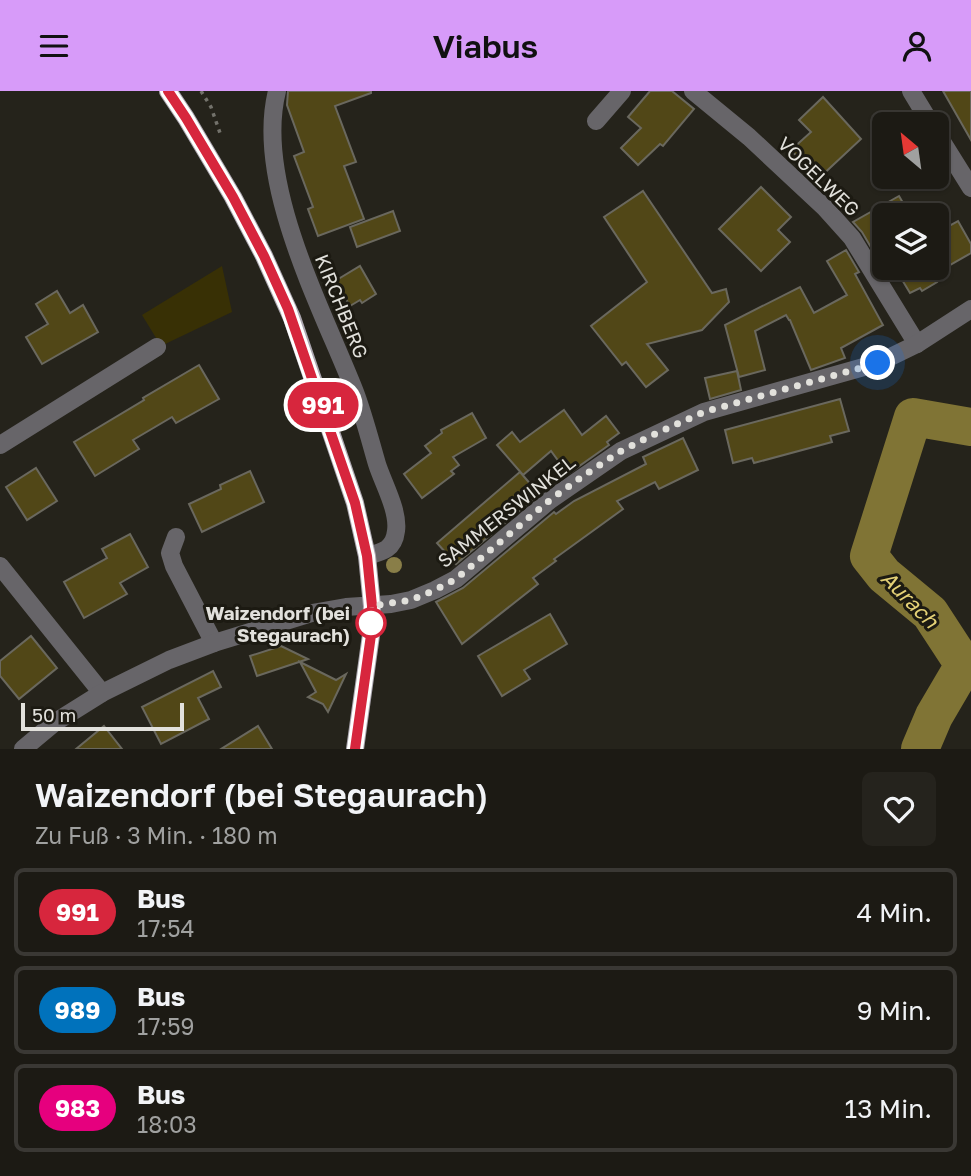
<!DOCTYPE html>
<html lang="de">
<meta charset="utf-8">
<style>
body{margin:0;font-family:"Golos Text",sans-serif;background:#25231d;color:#f1f3f6;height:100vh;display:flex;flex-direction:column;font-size:26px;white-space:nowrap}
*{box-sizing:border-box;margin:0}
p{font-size:23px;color:#a0a1a0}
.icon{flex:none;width:38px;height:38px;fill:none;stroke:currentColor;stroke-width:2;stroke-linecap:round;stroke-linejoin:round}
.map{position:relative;height:658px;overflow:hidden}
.side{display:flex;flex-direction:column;background:#1c1a14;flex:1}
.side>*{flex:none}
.badge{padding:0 14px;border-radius:23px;font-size:24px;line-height:46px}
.needle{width:46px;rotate:331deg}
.buttons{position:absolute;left:872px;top:21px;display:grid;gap:14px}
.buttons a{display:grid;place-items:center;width:77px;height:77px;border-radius:10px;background:#1c1a14;box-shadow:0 2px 5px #0004,0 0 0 2px #3a3834;font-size:35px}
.scale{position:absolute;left:21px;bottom:18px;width:163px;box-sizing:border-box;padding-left:7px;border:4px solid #e2e1dc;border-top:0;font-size:19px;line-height:24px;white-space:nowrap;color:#e2e1dc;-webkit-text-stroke:5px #1c1a12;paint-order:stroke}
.you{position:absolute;width:35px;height:35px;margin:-18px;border:5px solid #fff;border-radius:50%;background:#1a73e8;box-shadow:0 0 0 10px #1a73e833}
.map>.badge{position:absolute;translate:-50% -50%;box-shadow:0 0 0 4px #fff}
.round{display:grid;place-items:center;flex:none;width:74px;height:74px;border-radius:10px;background:#25231d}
.head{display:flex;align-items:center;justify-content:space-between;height:119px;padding:0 35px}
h1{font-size:33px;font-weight:600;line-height:52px}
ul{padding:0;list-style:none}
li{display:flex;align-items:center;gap:21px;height:88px;margin:0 14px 10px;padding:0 21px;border:4px solid #3a3834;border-radius:10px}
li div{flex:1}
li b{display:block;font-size:26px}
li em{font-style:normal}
li .badge{min-width:77px;font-weight:700;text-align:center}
header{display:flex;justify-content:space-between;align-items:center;height:91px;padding:0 35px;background:#d79bf9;color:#111;font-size:32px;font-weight:600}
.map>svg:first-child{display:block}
.green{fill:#383005}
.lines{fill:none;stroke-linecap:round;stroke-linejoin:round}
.river{stroke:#807435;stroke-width:38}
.building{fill:#514717;stroke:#6a685e;stroke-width:2}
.path{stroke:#73726b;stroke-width:3.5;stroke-dasharray:3.5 5;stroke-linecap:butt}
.minor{stroke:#676569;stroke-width:18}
.major{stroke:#aca7b0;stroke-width:18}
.tree{fill:#897e48}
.line-casing{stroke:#fff;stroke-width:16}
.line{stroke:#d7263d;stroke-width:10}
.walk{stroke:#e2e1dc;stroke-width:7;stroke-dasharray:0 12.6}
.stop-dot{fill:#fff;stroke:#d7263d;stroke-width:3.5}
.labels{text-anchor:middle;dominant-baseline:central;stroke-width:6;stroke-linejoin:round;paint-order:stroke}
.street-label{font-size:19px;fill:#e2e1dc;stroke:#1c1a12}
.stop-label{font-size:19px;font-weight:bold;fill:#e2e1dc;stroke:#1c1a12;text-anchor:end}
.water-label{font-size:21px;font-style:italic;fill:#e4d176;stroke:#1c1a12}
</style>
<header><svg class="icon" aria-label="menu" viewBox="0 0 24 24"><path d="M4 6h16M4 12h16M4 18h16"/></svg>Viabus<svg class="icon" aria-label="person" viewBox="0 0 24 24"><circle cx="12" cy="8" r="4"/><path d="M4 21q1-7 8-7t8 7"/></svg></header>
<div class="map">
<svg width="971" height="658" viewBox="0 0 971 658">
<rect width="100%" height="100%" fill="#25231b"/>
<path class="green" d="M 222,175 L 232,221 L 161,255 L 142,224 Z"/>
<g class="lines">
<path class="river" d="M 920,658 L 934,625 L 964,574 L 930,522 L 884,484 L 869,465 L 913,326 L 971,336"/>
</g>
<g class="building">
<path d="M 288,0 L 371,0 L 371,2 L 335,15 L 356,71 L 344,75 L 364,128 L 318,145 L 308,118 L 313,116 L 294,65 L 304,61 L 287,14 Z"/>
<path d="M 650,0 L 672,0 L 694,18 L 663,55 L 660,53 L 638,74 L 621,57 L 641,37 L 628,26 Z"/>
<path d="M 943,0 L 971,0 L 971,49 Z"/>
<path d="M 823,6 L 861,48 L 818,88 L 791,59 L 811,41 L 799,29 Z"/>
<path d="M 761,96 L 791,126 L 778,139 L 790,151 L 761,180 L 719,138 Z"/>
<path d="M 643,100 L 712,202 L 726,198 L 729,211 L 702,239 L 647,253 L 668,279 L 646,296 L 626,271 L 622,274 L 591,235 L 647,191 L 604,126 Z"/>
<path d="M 899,105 L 910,124 L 884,124 L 884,167 L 879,170 L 862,141 L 853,131 Z"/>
<path d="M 393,120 L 400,140 L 357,156 L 350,136 Z"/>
<path d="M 958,130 L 971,153 L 971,162 L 936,182 L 936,142 Z"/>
<path d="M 846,159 L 859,181 L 855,183 L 883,234 L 841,257 L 845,267 L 811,279 L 790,229 L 789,229 L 786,224 L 755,240 L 765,279 L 739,286 L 725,234 L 800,196 L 814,222 L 847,204 L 827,170 Z"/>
<path d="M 360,175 L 376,203 L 362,212 L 360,209 L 350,215 L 335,190 Z"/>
<path d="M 895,177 L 930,177 L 937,191 L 922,200 L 920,197 L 910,202 Z"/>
<path d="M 57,200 L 70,222 L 83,214 L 98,241 L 42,273 L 26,246 L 48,233 L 36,213 Z"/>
<path d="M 199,274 L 219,308 L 176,332 L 172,326 L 133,349 L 139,358 L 95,385 L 74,351 L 144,309 L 143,307 Z"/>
<path d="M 737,280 L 741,299 L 710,308 L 705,287 Z"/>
<path d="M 840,308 L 849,340 L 830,345 L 832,351 L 754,372 L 752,367 L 733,372 L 725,339 Z"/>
<path d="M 564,319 L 582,344 L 606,325 L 619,342 L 607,351 L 609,354 L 568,383 L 551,360 L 523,384 L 497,354 L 512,341 L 520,351 Z"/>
<path d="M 472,322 L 486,347 L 453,366 L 459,374 L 451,380 L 454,383 L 422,407 L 404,383 L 431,362 L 425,355 L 442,342 L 441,339 Z"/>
<path d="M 683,347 L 698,379 L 659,398 L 655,391 L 617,410 L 623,418 L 554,468 L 556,470 L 533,487 L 538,493 L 462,553 L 436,511 L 463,497 L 554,421 L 556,423 L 574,410 L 646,373 L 643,366 Z"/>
<path d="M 36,377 L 57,410 L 27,429 L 6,396 Z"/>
<path d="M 250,380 L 264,411 L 202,441 L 189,413 L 221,398 L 220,394 Z"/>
<path d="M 520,381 L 539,403 L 456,473 L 437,452 Z"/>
<path d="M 130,443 L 148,476 L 120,492 L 127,503 L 84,527 L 64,491 L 107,467 L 102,458 Z"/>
<path d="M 550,523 L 567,553 L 524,579 L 530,588 L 502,605 L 478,565 Z"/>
<path d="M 31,545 L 57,577 L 19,608 L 0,585 L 0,570 Z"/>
<path d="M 281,555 L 308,568 L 257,585 L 250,565 Z"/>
<path d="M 300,571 L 336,589 L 346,583 L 328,621 L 323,613 L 308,606 L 316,601 Z"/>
<path d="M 213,580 L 221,596 L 198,607 L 209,628 L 161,653 L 142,616 Z"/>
<path d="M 104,635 L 122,658 L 76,658 Z"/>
<path d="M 258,635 L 272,658 L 221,658 Z"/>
</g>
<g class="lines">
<path class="path" d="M 201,0 L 211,16 L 220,42"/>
<g class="minor">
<path d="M 277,0 C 254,91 322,217 355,301 C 364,325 370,349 377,373 C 383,392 399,420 396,440 C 394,458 383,461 367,465"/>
<path d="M 693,0 L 749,46 L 825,117 L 852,147 L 917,253"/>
<path d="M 911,0 L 931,33"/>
<path d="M 596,30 L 622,0"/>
<path d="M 936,41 L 971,97"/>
<path d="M 0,354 L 157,256"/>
<path d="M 176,446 L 170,462 L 174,475 L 214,552"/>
<path d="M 0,475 L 102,602"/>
<path d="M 23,658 L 54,632 L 102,602 L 169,569 L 214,552 L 312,522 L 346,516 L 391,513 L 411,509 L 435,499 L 456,488 L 550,409 L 621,360 L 704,321 L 878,272 L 917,253 L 971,218"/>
</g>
<path class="major" d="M 168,0 L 186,27 L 233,106 L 264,165 L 292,227 L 355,412 L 367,465 L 372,515 L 371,544 L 355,658"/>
</g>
<circle class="tree" cx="394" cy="474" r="8"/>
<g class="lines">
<g class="line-casing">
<path id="line" d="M 168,0 L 186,27 L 233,106 L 264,165 L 288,218 L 355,412 L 367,465 L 372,515 L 371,544 L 355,658"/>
</g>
<use href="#line" class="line"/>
<path class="walk" d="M 371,532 L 372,515 L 411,509 L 435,499 L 456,488 L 550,409 L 583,385 L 621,360 L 657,342 L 704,321 L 878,272"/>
</g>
<circle class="stop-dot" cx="371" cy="532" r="14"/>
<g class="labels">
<g class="street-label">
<text transform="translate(819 85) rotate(44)">VOGELWEG</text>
<text transform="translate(342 215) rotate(68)">KIRCHBERG</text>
<text transform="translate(506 420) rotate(-38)">SAMMERSWINKEL</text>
</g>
<g class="stop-label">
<text x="350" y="521">Waizendorf (bei<tspan x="350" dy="22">Stegaurach)</tspan></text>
</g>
<g class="water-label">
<text transform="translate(910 508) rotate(45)">Aurach</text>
</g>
</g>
</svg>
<div class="buttons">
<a><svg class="needle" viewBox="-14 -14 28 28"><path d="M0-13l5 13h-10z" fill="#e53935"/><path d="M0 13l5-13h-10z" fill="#a0a1a0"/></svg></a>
<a><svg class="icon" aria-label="layers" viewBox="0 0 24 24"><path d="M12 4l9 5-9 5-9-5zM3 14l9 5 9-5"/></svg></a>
</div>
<div class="scale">50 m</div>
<div class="you" style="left:878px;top:272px"></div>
<b class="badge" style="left:323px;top:314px;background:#d7263d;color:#fff">991</b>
</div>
<section class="side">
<div class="head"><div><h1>Waizendorf (bei Stegaurach)</h1><p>Zu Fuß · 3 Min. · 180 m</p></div><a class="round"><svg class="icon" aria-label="heart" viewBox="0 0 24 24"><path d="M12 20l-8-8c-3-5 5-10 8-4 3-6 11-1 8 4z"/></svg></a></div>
<ul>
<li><span class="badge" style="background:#d7263d;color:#fff">991</span><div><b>Bus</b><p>17:54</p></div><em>4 Min.</em></li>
<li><span class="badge" style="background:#0072bc;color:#fff">989</span><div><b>Bus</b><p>17:59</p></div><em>9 Min.</em></li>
<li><span class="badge" style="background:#e6007e;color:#fff">983</span><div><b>Bus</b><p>18:03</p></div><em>13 Min.</em></li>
</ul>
</section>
